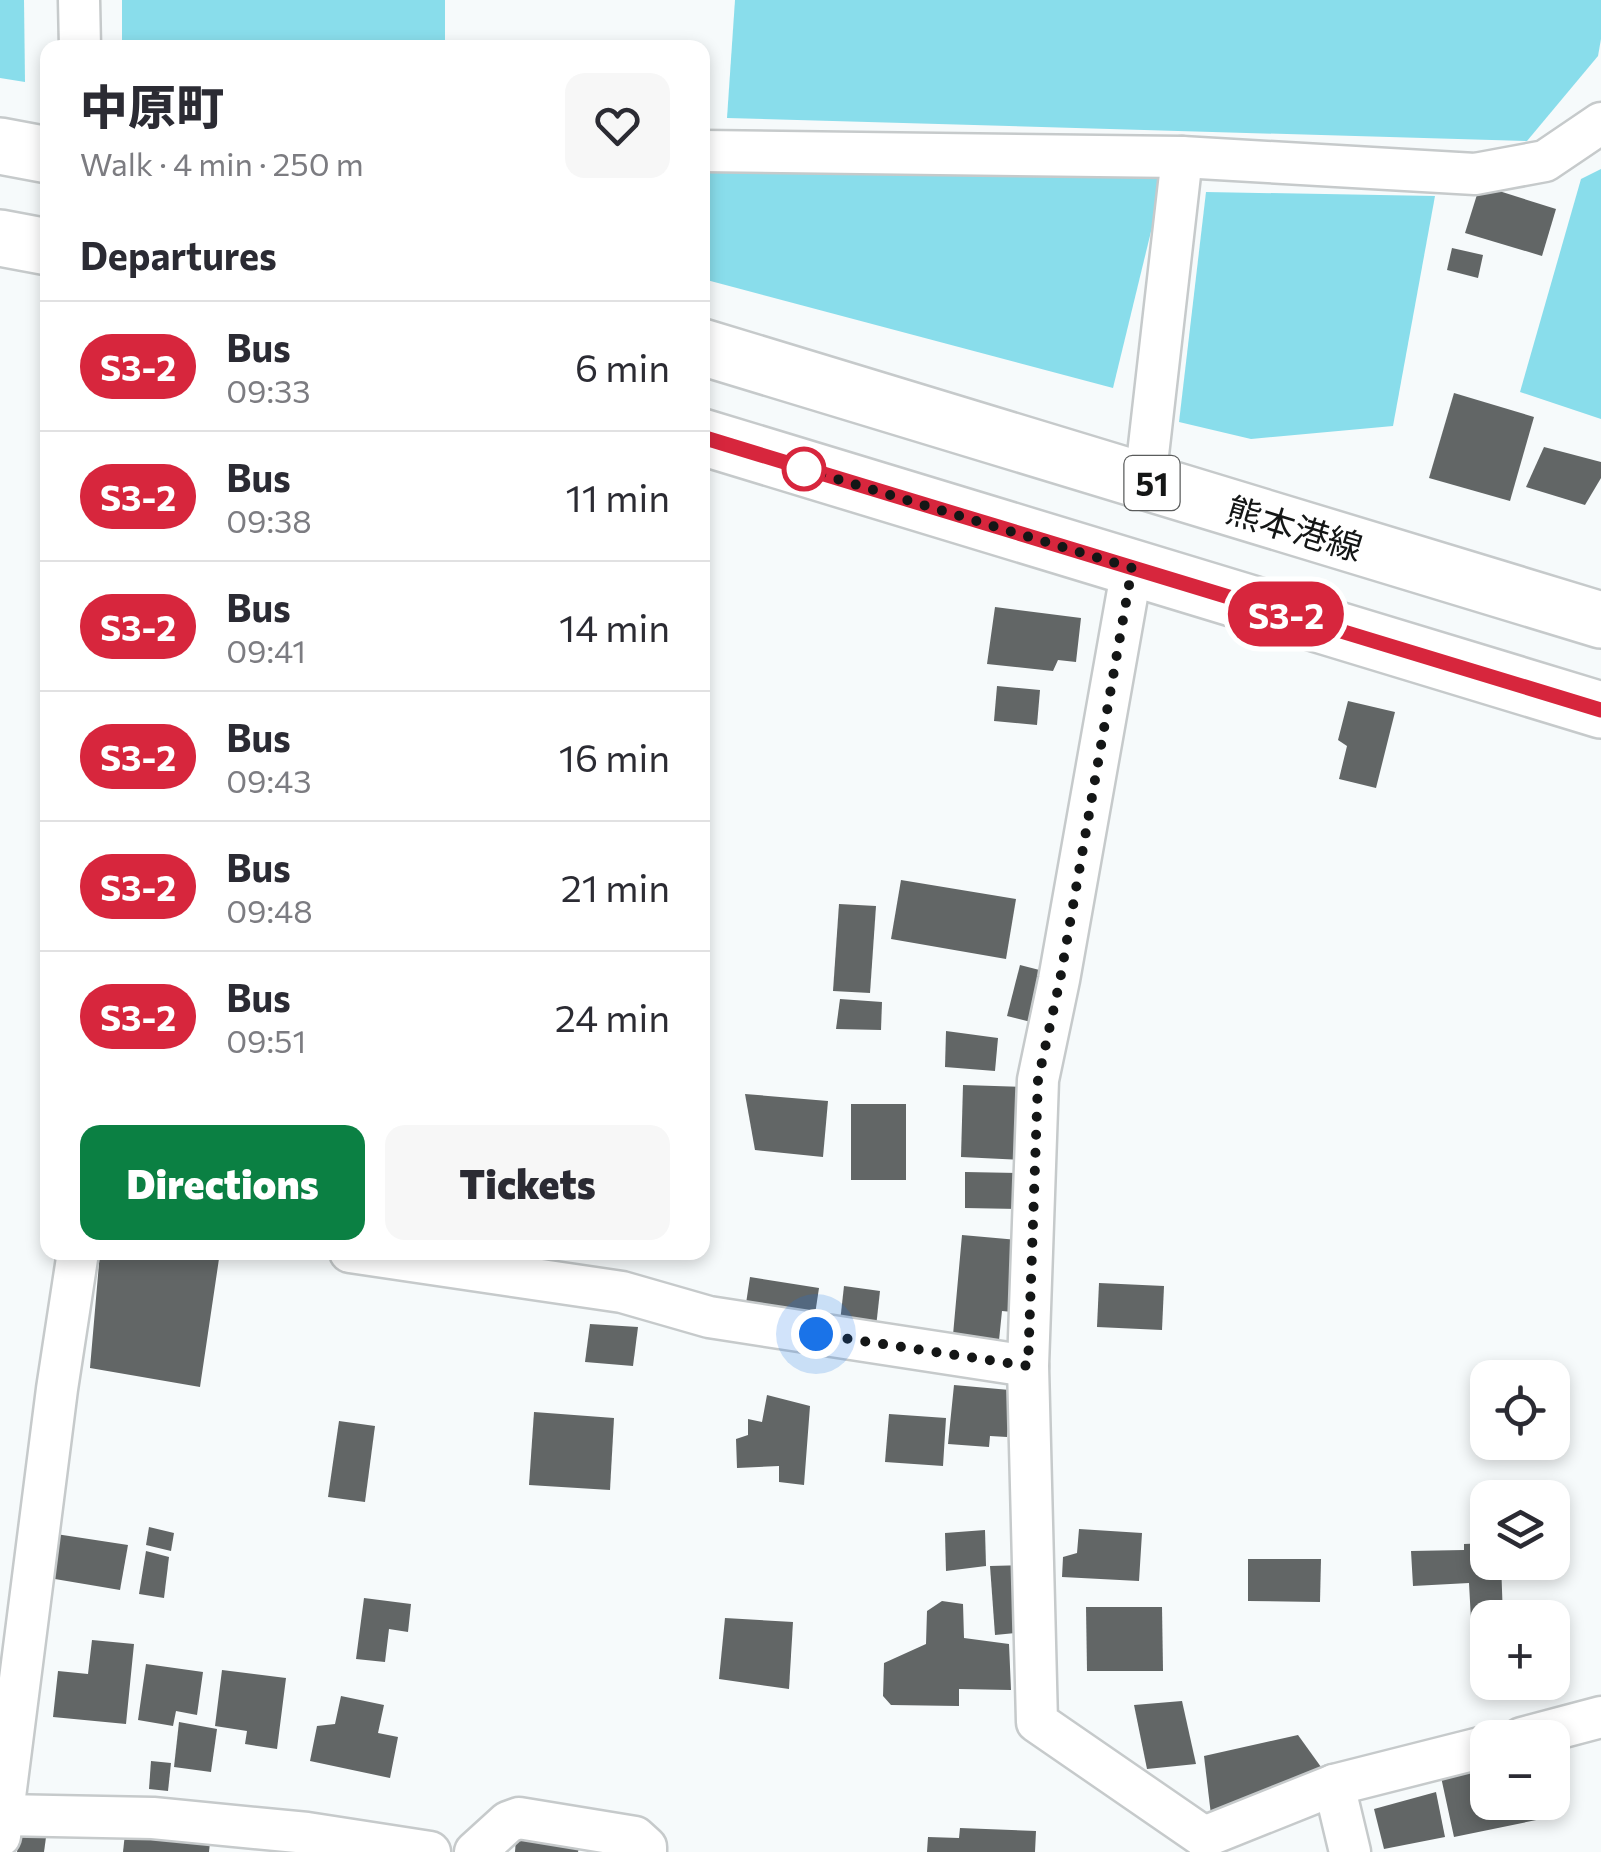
<!DOCTYPE html>
<meta charset="utf-8">
<style>
body{margin:0;font-family:Commissioner,"Noto Sans JP",sans-serif;background:#f7f7f7;color:#2b2b33;height:100vh;display:flex;flex-direction:column;font-size:38px;white-space:nowrap}
*{box-sizing:border-box;margin:0}
p{font-size:32px;color:#7c7c81}
.icon{flex:none;width:55px;height:55px;fill:none;stroke:currentColor;stroke-width:2;stroke-linecap:round;stroke-linejoin:round}
.map{position:relative;flex:1;overflow:hidden}
.side{position:absolute;left:40px;top:40px;width:670px;height:1220px;display:flex;flex-direction:column;background:#fff;border-radius:20px;box-shadow:0 5px 15px #0003}
.side>*{flex:none}
.badge{padding:0 20px;border-radius:32px;font-size:35px;line-height:65px}
.tools{position:absolute;left:1470px;top:1360px;display:grid;gap:20px}
.tools a{display:grid;place-items:center;width:100px;height:100px;border-radius:20px;background:#fff;box-shadow:0 5px 15px #0003;font-size:50px}
.you{position:absolute;width:50px;height:50px;margin:-25px;border:8px solid #fff;border-radius:50%;background:#1a73e8;box-shadow:0 0 0 15px #1a73e833}
.map>.badge{position:absolute;translate:-50% -50%;box-shadow:0 0 0 5px #fff}
h2{padding:0 40px;font-size:38px;line-height:90px}
.round{display:grid;place-items:center;flex:none;width:105px;height:105px;border-radius:20px;background:#f7f7f7}
.overview{display:flex;align-items:center;justify-content:space-between;height:170px;padding:0 40px}
h1{font-size:48px;font-weight:800;line-height:75px}
.action{display:flex;gap:20px;margin-top:auto;padding:20px 40px}
.action a{flex:1;height:115px;border-radius:20px;background:#0b8043;color:#fff;font-size:40px;font-weight:800;line-height:115px;text-align:center}
.action a+a{background:#f7f7f7;color:#2b2b33}
ul{padding:0;list-style:none}
li{display:flex;align-items:center;gap:30px;height:130px;padding:0 40px;border-top:2px solid #e1e1e2}
li div{flex:1}
li b{display:block;font-size:38px}
li em{font-style:normal}
li .badge{min-width:110px;font-weight:700;text-align:center}
.map>svg:first-child{display:block}
.green{fill:#89ddeb}
.building{fill:#626666}
.lines{fill:none;stroke-linecap:round;stroke-linejoin:round}
.street-casing{stroke:#c6cacb;stroke-width:45}
.primary-casing{stroke:#c6cacb;stroke-width:60}
.street{stroke:#fff;stroke-width:40}
.primary{stroke:#fff;stroke-width:55}
.line-casing{stroke:#fff;stroke-width:22}
.line{stroke:#d7263d;stroke-width:15}
.walk{stroke:#141616;stroke-width:10;stroke-dasharray:0 18}
.stop-dot{fill:#fff;stroke:#d7263d;stroke-width:5}
.labels{text-anchor:middle;dominant-baseline:central;stroke-width:9;stroke-linejoin:round;paint-order:stroke}
.shield{fill:#fff;stroke:#5a5c5c;stroke-width:2.5}
.shield-label{font-size:32px;font-weight:bold;fill:#141616}
.street-label{font-size:35px;fill:#141616;stroke:#fff}
</style>
<div class="map">
<svg width="1601" height="1852" viewBox="0 0 1601 1852">
<rect width="100%" height="100%" fill="#f6fafb"/>
<g class="green">
<path d="M 0,0 L 24,0 L 25,82 L 0,78 Z"/>
<rect x="122" y="0" width="323" height="47"/>
<path d="M 735,0 L 1601,0 L 1601,39 L 1598,56 L 1527,141 L 727,118 Z"/>
<path d="M 1601,169 L 1601,419 L 1520,392 L 1581,179 Z"/>
<path d="M 702,171 L 1164,178 L 1113,388 L 703,279 Z"/>
<path d="M 1206,192 L 1435,196 L 1393,426 L 1251,439 L 1179,422 Z"/>
</g>
<g class="building">
<path d="M 1480,185 L 1556,209 L 1542,256 L 1465,233 Z"/>
<path d="M 1452,248 L 1483,255 L 1478,278 L 1447,270 Z"/>
<path d="M 1454,393 L 1534,417 L 1510,501 L 1429,478 Z"/>
<path d="M 1544,447 L 1601,462 L 1601,478 L 1585,505 L 1526,487 Z"/>
<path d="M 995,607 L 1081,618 L 1076,662 L 1058,660 L 1053,671 L 987,664 Z"/>
<path d="M 997,686 L 1040,690 L 1037,725 L 994,721 Z"/>
<path d="M 1348,701 L 1395,712 L 1376,788 L 1339,779 L 1347,746 L 1338,740 Z"/>
<path d="M 901,880 L 1016,899 L 1006,959 L 891,939 Z"/>
<path d="M 839,904 L 876,906 L 870,993 L 833,991 Z"/>
<path d="M 1020,965 L 1055,974 L 1043,1025 L 1007,1016 Z"/>
<path d="M 840,999 L 882,1002 L 881,1030 L 836,1029 Z"/>
<path d="M 946,1031 L 998,1038 L 995,1071 L 945,1067 Z"/>
<path d="M 963,1085 L 1025,1087 L 1023,1160 L 961,1157 Z"/>
<path d="M 745,1094 L 828,1101 L 823,1157 L 755,1150 Z"/>
<rect x="851" y="1104" width="55" height="76"/>
<path d="M 965,1172 L 1022,1173 L 1021,1209 L 965,1208 Z"/>
<path d="M 962,1235 L 1030,1241 L 1023,1313 L 1002,1311 L 998,1350 L 952,1346 Z"/>
<path d="M 100,1252 L 168,1255 L 169,1252 L 220,1252 L 200,1387 L 90,1368 Z"/>
<path d="M 750,1277 L 819,1288 L 814,1321 L 745,1310 Z"/>
<path d="M 1099,1283 L 1164,1286 L 1162,1330 L 1097,1327 Z"/>
<path d="M 844,1286 L 880,1291 L 876,1327 L 840,1322 Z"/>
<path d="M 590,1324 L 638,1327 L 633,1366 L 585,1362 Z"/>
<path d="M 954,1385 L 1022,1391 L 1019,1428 L 1008,1428 L 1007,1437 L 990,1436 L 989,1447 L 948,1444 Z"/>
<path d="M 767,1395 L 810,1406 L 804,1485 L 779,1482 L 779,1466 L 737,1468 L 736,1439 L 748,1435 L 748,1419 L 762,1422 Z"/>
<path d="M 534,1412 L 614,1418 L 610,1490 L 529,1485 Z"/>
<path d="M 889,1414 L 946,1418 L 943,1466 L 885,1462 Z"/>
<path d="M 339,1421 L 375,1426 L 365,1502 L 328,1497 Z"/>
<path d="M 149,1527 L 174,1533 L 171,1551 L 146,1545 Z"/>
<path d="M 1079,1529 L 1142,1533 L 1139,1581 L 1062,1577 L 1063,1557 L 1077,1553 Z"/>
<path d="M 985,1530 L 986,1566 L 946,1571 L 945,1533 Z"/>
<path d="M 56,1534 L 128,1545 L 120,1590 L 49,1578 Z"/>
<path d="M 1488,1543 L 1488,1562 L 1501,1562 L 1503,1618 L 1471,1620 L 1469,1583 L 1413,1586 L 1411,1551 L 1464,1550 L 1464,1544 Z"/>
<path d="M 146,1551 L 169,1557 L 164,1598 L 139,1594 Z"/>
<path d="M 1248,1559 L 1321,1559 L 1320,1602 L 1248,1601 Z"/>
<path d="M 1024,1565 L 1027,1632 L 995,1635 L 990,1566 Z"/>
<path d="M 364,1598 L 411,1604 L 408,1632 L 389,1629 L 385,1662 L 356,1659 Z"/>
<path d="M 942,1601 L 963,1604 L 964,1638 L 1009,1644 L 1011,1690 L 959,1689 L 959,1706 L 891,1705 L 883,1696 L 884,1663 L 926,1644 L 927,1611 Z"/>
<path d="M 1086,1607 L 1162,1607 L 1163,1671 L 1087,1671 Z"/>
<path d="M 725,1618 L 793,1622 L 789,1689 L 719,1679 Z"/>
<path d="M 92,1640 L 134,1644 L 126,1724 L 53,1717 L 58,1671 L 88,1674 Z"/>
<path d="M 146,1664 L 203,1672 L 197,1715 L 176,1711 L 173,1726 L 138,1720 Z"/>
<path d="M 222,1670 L 286,1678 L 277,1749 L 245,1744 L 247,1731 L 215,1726 Z"/>
<path d="M 341,1696 L 384,1705 L 378,1733 L 398,1737 L 390,1778 L 310,1761 L 317,1726 L 335,1724 Z"/>
<path d="M 1182,1701 L 1196,1764 L 1147,1769 L 1134,1705 Z"/>
<path d="M 179,1722 L 217,1729 L 211,1772 L 174,1767 Z"/>
<path d="M 1298,1735 L 1334,1785 L 1211,1815 L 1204,1756 Z"/>
<path d="M 151,1761 L 171,1763 L 168,1791 L 149,1789 Z"/>
<path d="M 1488,1767 L 1488,1802 L 1543,1802 L 1546,1818 L 1454,1837 L 1441,1777 Z"/>
<path d="M 1436,1792 L 1445,1837 L 1384,1849 L 1374,1809 Z"/>
<path d="M 126,1824 L 211,1833 L 209,1852 L 123,1852 Z"/>
<path d="M 20,1827 L 47,1830 L 44,1852 L 17,1852 Z"/>
<path d="M 960,1828 L 1036,1831 L 1035,1852 L 927,1852 L 928,1837 L 959,1838 Z"/>
<path d="M 516,1839 L 579,1848 L 578,1852 L 515,1852 Z"/>
</g>
<g class="lines">
<g class="street-casing">
<g id="street">
<path d="M 79,0 L 80,48"/>
<path d="M 702,151 L 1182,157 L 1475,174 L 1545,161 L 1601,123"/>
<path d="M 1145,481 L 1182,157"/>
<path d="M 1132,568 L 1059,980 L 1038,1080 L 1028,1366 L 1037,1722 L 1204,1837"/>
<path d="M 350,1252 L 622,1292 L 709,1317 L 1028,1366"/>
<path d="M 1522,1738 L 1601,1717"/>
<path d="M 1334,1785 L 1350,1852"/>
<path d="M 3,1815 L 153,1818 L 307,1833 L 430,1852"/>
<path d="M 0,1836 L 57,1389 L 78,1252"/>
<path d="M 1204,1837 L 1334,1785 L 1488,1746"/>
<path d="M 475,1852 L 508,1822 L 519,1818 L 635,1837 L 646,1847 L 646,1852"/>
</g>
</g>
<g class="primary-casing">
<g id="primary">
<path d="M 0,146 L 48,155"/>
<path d="M 0,238 L 48,247"/>
<path d="M 702,347 L 1601,620"/>
<path d="M 702,437 L 1601,710"/>
</g>
</g>
<use href="#street" class="street"/>
<use href="#primary" class="primary"/>
</g>
<g class="lines">
<g class="line-casing">
<path id="line" d="M 702,437 L 1601,710"/>
</g>
<use href="#line" class="line"/>
<path class="walk" d="M 804,469 L 1132,568 L 1060,980 L 1038,1080 L 1028,1366 L 816,1334"/>
</g>
<circle class="stop-dot" cx="804" cy="469" r="20"/>
<g class="labels">
<rect class="shield" x="1124.5" y="456" width="55" height="54" rx="8"/>
<g class="shield-label">
<text x="1152" y="483">51</text>
</g>
<g class="street-label">
<text transform="translate(1295 527) rotate(17)">熊本港線</text>
</g>
</g>
</svg>
<div class="tools">
<a><svg class="icon" aria-label="locate" viewBox="0 0 24 24"><circle cx="12" cy="12" r="6"/><path d="M12 2v4M12 18v4M2 12h4M18 12h4"/></svg></a>
<a><svg class="icon" aria-label="layers" viewBox="0 0 24 24"><path d="M12 4l9 5-9 5-9-5zM3 14l9 5 9-5"/></svg></a>
<a>+</a>
<a>−</a>
</div>
<div class="you" style="left:816px;top:1334px"></div>
<b class="badge" style="left:1286px;top:614px;background:#d7263d;color:#fff">S3-2</b>
<section class="side">
<div class="overview"><div><h1>中原町</h1><p>Walk · 4 min · 250 m</p></div><a class="round"><svg class="icon" aria-label="heart" viewBox="0 0 24 24"><path d="M12 20l-8-8c-3-5 5-10 8-4 3-6 11-1 8 4z"/></svg></a></div>
<h2>Departures</h2>
<ul>
<li><span class="badge" style="background:#d7263d;color:#fff">S3-2</span><div><b>Bus</b><p>09:33</p></div><em>6 min</em></li>
<li><span class="badge" style="background:#d7263d;color:#fff">S3-2</span><div><b>Bus</b><p>09:38</p></div><em>11 min</em></li>
<li><span class="badge" style="background:#d7263d;color:#fff">S3-2</span><div><b>Bus</b><p>09:41</p></div><em>14 min</em></li>
<li><span class="badge" style="background:#d7263d;color:#fff">S3-2</span><div><b>Bus</b><p>09:43</p></div><em>16 min</em></li>
<li><span class="badge" style="background:#d7263d;color:#fff">S3-2</span><div><b>Bus</b><p>09:48</p></div><em>21 min</em></li>
<li><span class="badge" style="background:#d7263d;color:#fff">S3-2</span><div><b>Bus</b><p>09:51</p></div><em>24 min</em></li>
</ul>
<div class="action"><a>Directions</a><a>Tickets</a></div>
</section>
</div>
